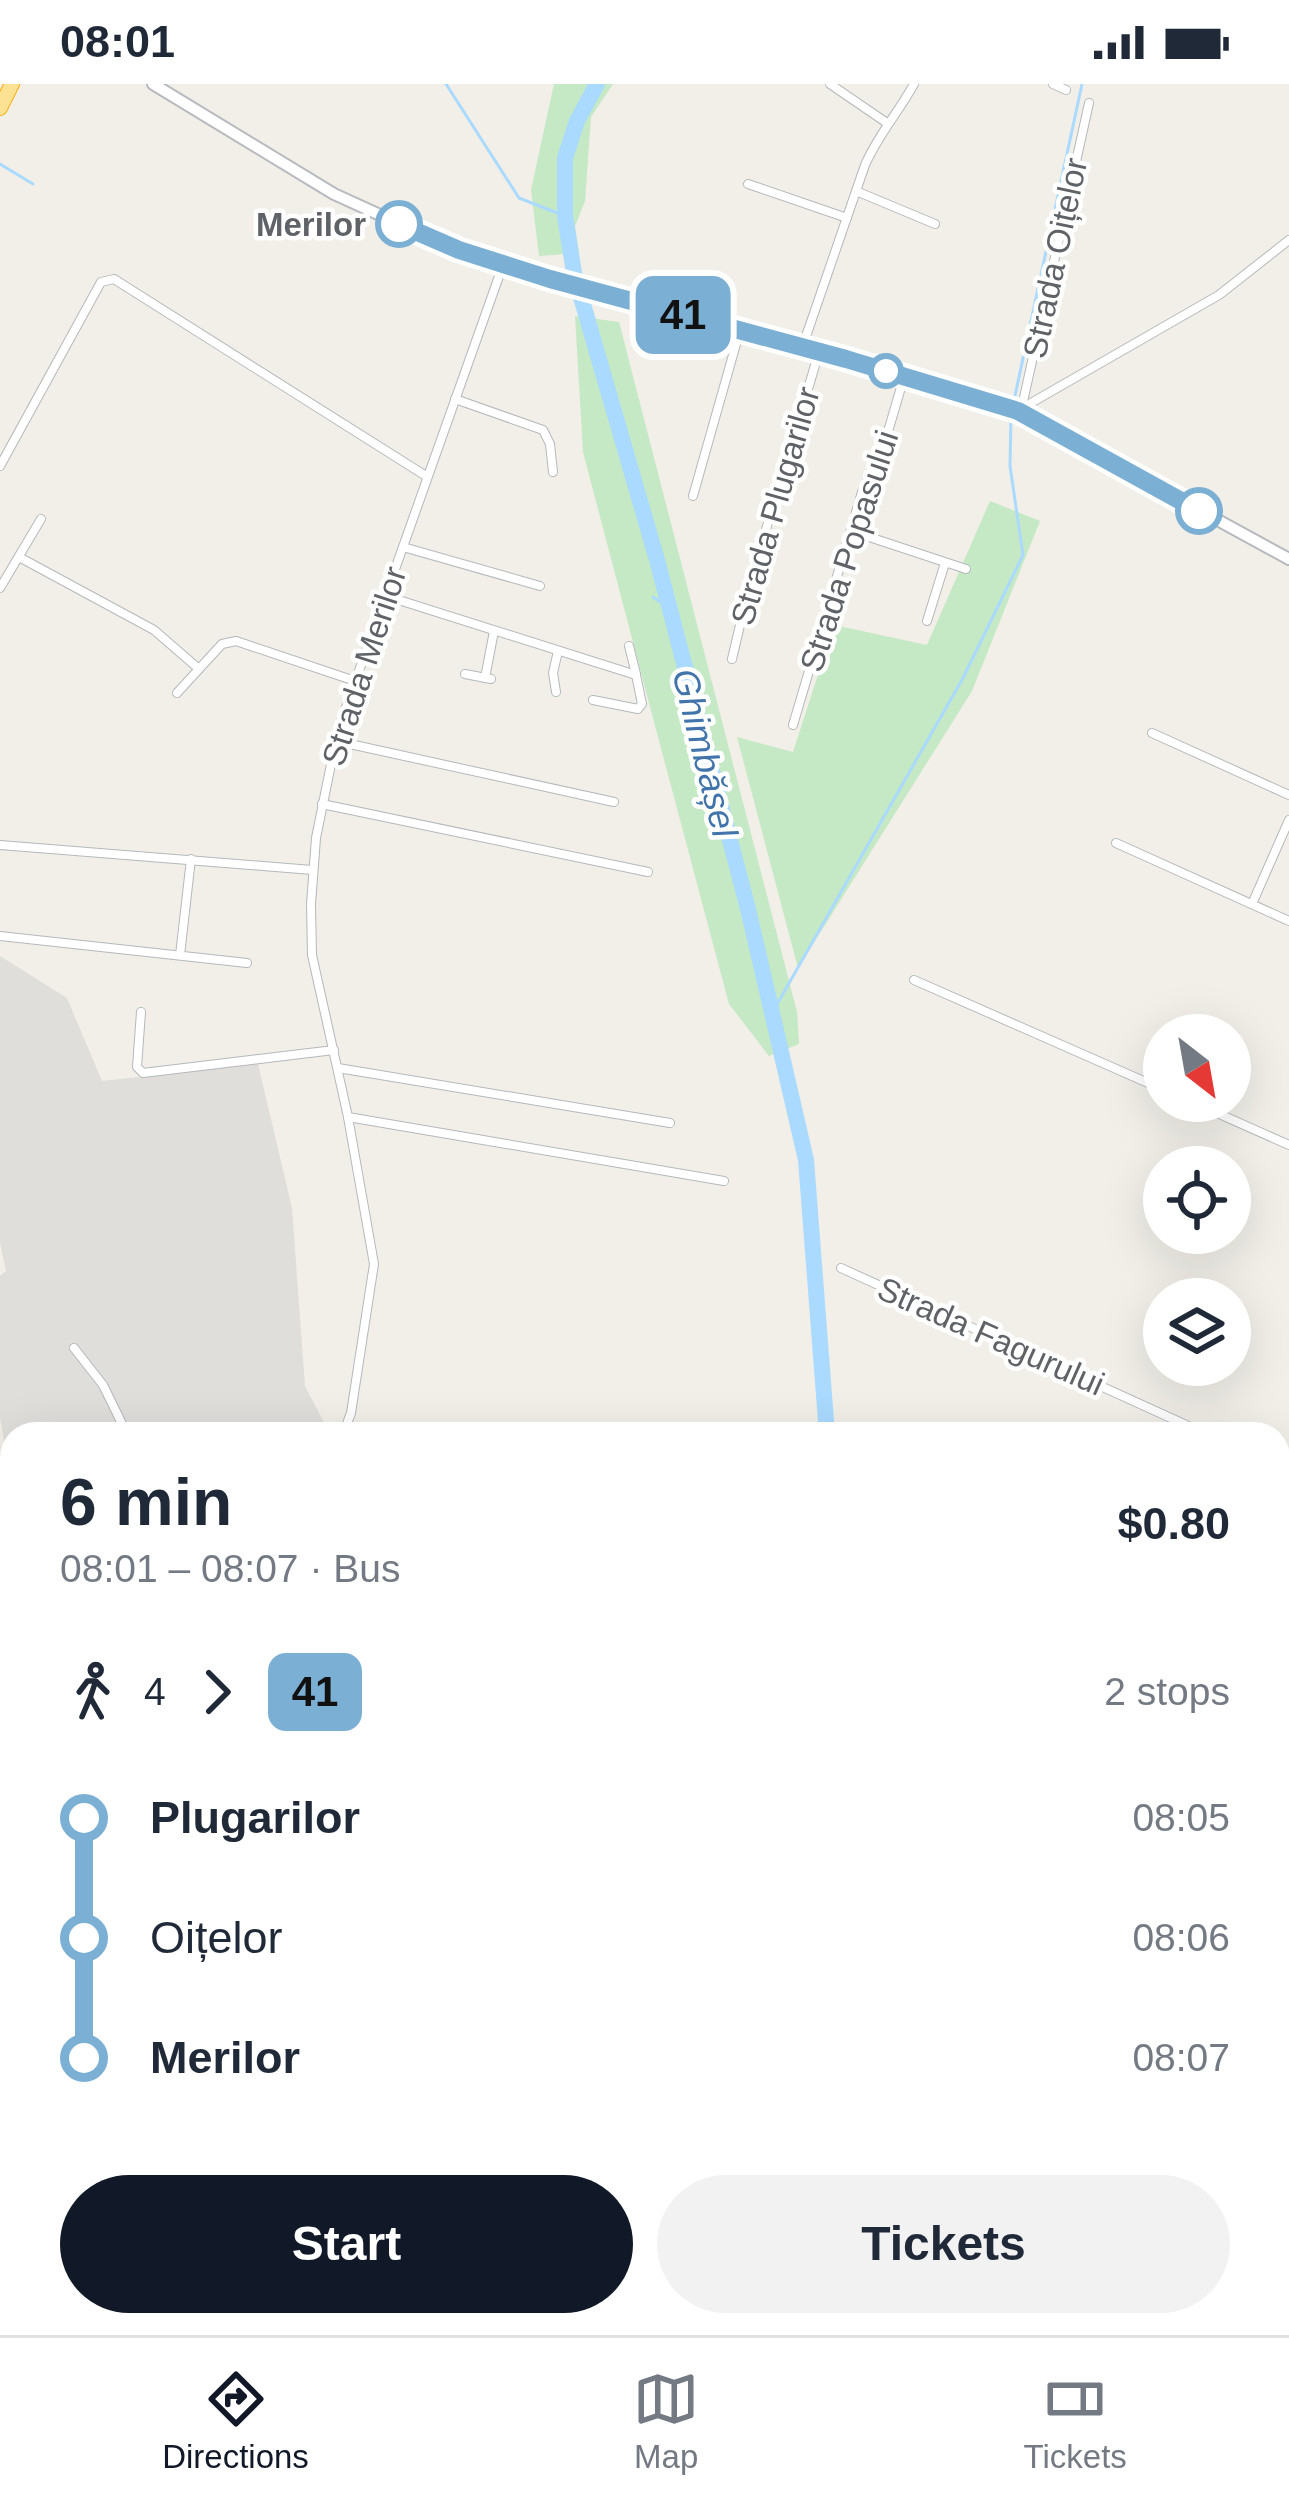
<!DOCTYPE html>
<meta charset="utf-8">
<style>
body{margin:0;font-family:Helvetica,sans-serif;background:#f2f2f3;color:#1f2937;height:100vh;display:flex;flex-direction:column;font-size:45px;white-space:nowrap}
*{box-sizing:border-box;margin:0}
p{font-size:39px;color:#747a83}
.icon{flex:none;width:66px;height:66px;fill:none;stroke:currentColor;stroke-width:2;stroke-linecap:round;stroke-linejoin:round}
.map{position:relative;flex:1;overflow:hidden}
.sheet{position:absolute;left:0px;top:1338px;width:1290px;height:915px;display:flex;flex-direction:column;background:#fff;border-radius:36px 36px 0 0;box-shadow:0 12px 48px #0002}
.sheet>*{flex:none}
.badge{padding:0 24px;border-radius:18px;font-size:42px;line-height:78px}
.needle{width:78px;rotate:149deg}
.buttons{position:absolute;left:1143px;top:930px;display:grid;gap:24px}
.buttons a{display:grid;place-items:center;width:108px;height:108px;border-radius:50%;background:#fff;box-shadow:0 12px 48px #0002;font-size:60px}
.map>.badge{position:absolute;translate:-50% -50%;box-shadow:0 0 0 6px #fff}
.legs{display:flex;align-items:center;gap:18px;height:132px;padding:0 60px;font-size:39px}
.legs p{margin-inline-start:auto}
.head{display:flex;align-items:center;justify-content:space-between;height:204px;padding:0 60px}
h1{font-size:66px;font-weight:700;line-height:90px}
.action{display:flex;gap:24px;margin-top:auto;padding:24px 60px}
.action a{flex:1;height:138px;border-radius:72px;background:#111827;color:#fff;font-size:48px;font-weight:700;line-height:138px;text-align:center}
.action a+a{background:#f2f2f3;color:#1f2937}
ul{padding:0 60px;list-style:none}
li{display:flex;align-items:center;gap:42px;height:120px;font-size:45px}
li i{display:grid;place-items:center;width:18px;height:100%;margin:0 15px;background:currentColor}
li i::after{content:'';width:30px;height:30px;margin:-15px;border:9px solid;border-radius:50%;background:#fff}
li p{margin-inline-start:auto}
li:first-child i{background:linear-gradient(#0000 50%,currentColor 0)}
li:last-child i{background:linear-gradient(currentColor 50%,#0000 0)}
.status{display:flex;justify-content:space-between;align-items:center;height:84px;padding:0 60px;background:#fff;direction:ltr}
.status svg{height:33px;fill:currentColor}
.menu{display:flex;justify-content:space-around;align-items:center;height:168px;border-top:3px solid #e0e1e3;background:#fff;font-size:33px;color:#747a83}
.menu a{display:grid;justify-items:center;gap:6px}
.menu .active{color:#111827}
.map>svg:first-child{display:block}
.industrial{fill:#e0deda}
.green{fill:#c5e8c5}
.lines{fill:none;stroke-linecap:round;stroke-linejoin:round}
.stream{stroke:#aadaff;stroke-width:3}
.river{stroke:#aadaff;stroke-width:16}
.street-casing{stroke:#b5b8bc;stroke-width:10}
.secondary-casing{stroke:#b6babf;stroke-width:14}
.highway-casing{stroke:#f9ab00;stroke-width:16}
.street{stroke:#fff;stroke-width:8}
.secondary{stroke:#fff;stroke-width:10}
.highway{stroke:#fde293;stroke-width:14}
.line-1-casing{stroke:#fff;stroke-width:27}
.line-1{stroke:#7bafd4;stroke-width:18}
.stop-1-dot{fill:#fff;stroke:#7bafd4;stroke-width:6}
.labels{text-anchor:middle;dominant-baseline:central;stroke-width:9;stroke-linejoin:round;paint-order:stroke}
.stop-label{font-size:33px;font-weight:bold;fill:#5f6368;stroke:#fff;text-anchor:end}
.street-label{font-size:33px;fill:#5f6368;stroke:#fff}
.water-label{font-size:36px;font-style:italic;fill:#4174aa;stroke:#fff}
</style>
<div class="status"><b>08:01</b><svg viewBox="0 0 49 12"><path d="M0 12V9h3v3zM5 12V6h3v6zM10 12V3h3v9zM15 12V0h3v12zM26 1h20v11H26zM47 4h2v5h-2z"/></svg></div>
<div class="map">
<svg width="1289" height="2251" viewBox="0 0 1289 2251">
<rect width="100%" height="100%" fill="#f1efe8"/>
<g class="industrial">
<path d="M 0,872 L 67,914 L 102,997 L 258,980 L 292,1124 L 305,1302 L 330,1350 L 12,1350 L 12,1397 L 0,1335 L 0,1192 L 6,1187 L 0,1159 Z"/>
<path d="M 12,1407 L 12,2241 L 297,2241 L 297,2251 L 0,2251 L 0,1413 Z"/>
</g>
<g class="green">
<path d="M 554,0 L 613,0 L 591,33 L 585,117 L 575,142 L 579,169 L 539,172 L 531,106 Z"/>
<path d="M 575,232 L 619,238 L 797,928 L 799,960 L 769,972 L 729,920 L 658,653 L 583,368 Z"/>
<path d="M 990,417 L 1040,437 L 972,607 L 798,884 L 737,653 L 793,668 L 834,541 L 927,561 Z"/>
<path d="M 1278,1906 L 1289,1908 L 1289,2217 L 1278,2212 Z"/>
</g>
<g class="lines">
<g class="stream">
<path d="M 446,0 L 519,114 L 565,132"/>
<path d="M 0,80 L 33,100"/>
<path d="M 1013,321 L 1082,0"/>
<path d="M 653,513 L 669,524"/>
<path d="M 772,929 L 963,594 L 1023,471 L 1010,382 L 1011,330"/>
</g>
<g class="river">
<path d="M 597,0 L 577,37 L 565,74 L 565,132 L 574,189 L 657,476 L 748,825 L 806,1076 L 827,1350"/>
<path d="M 878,2251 L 879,2241"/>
</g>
<g class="street-casing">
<g id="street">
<path d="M 830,0 L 887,39"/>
<path d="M 1053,0 L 1066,6"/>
<path d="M 748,100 L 847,134"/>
<path d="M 856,107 L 935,140"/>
<path d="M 802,264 L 865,81 C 878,51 898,29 914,0"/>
<path d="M 455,315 L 543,346 L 550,360 L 553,388"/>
<path d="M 1021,327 L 1089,19"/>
<path d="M 1021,329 L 1031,319 L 1219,211 L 1289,156"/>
<path d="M 0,382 L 101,198 L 114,195 L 426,392"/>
<path d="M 693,412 L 740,246"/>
<path d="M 851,447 L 966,485"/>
<path d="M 403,463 L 540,502"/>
<path d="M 19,473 L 154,546 L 199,585 L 222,560 L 236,557 L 358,598"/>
<path d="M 0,504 L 41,435"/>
<path d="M 386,512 L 636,591 L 642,620 L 638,625 L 593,616"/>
<path d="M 927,537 L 945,479"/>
<path d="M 629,562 L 636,590"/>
<path d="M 732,575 L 750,499 L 819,268"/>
<path d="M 465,590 L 491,595"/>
<path d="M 485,594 L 494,547"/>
<path d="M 556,608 L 553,589 L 558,567"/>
<path d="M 177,609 L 199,585"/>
<path d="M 793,641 L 862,408 L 887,351 L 904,293"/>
<path d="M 1152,649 L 1289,711"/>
<path d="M 336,657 L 614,718"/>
<path d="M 322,720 L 648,788"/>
<path d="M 1116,759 L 1289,837"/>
<path d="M 0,761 L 312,786"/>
<path d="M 1252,820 L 1289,736"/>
<path d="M 0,852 L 247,879"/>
<path d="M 180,871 L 191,775"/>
<path d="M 914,896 L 1164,1006"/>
<path d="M 141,928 L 137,983 L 143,989 L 334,966"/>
<path d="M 338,984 L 670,1039"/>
<path d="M 1190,1017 L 1289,1061"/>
<path d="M 348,1033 L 724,1097"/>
<path d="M 841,1184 L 1206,1350"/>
<path d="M 74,1264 L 103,1301 L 127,1350"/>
<path d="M 343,1350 L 351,1329 L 374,1180 L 348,1033 L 312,871 L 311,820 L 316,754 L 338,646 L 503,181"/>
<path d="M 1278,1383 L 1289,1388"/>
<path d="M 1278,1497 L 1289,1502"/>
<path d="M 1278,1653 L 1289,1658"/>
<path d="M 0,1796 L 12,1791"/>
<path d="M 0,2020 L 12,2032"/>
<path d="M 1278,2213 L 1289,2218"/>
<path d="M 355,2241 L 360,2251"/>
</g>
</g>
<g class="secondary-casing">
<g id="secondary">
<path d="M 153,0 L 334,110 L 424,151 L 550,195 L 846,275 L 1018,327 L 1289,475"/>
<path d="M 1278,1635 L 1289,1610"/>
<path d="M 1011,2251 L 1014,2241"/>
</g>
</g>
<g class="highway-casing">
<path id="highway" d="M 0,24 L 12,0"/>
</g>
<use href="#street" class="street"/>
<use href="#secondary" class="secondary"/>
<use href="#highway" class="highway"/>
</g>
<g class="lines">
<g class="line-1-casing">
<path id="line-1" d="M 399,140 L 459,166 L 550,195 L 846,275 L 1018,327 L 1199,427"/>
</g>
<use href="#line-1" class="line-1"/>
</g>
<g class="stop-1-dot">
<circle cx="399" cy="140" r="21"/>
<circle cx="886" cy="287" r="15"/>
<circle cx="1199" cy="427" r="21"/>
</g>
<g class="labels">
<g class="stop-label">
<text x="366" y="140">Merilor</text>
</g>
<g class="street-label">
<text transform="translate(1055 174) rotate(-78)">Strada Oițelor</text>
<text transform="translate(775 422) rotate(-74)">Strada Plugarilor</text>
<text transform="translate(849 467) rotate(-72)">Strada Popasului</text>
<text transform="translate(364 582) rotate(-72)">Strada Merilor</text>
<text transform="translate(991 1252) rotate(24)">Strada Fagurului</text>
</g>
<g class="water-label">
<text transform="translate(705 669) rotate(76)">Ghimbășel</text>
</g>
</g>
</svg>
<div class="buttons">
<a><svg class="needle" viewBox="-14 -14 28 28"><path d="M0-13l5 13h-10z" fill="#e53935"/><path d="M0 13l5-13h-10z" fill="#747a83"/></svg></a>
<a><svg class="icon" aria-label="locate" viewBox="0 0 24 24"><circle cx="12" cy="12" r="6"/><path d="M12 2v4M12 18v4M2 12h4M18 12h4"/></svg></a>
<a><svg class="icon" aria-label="layers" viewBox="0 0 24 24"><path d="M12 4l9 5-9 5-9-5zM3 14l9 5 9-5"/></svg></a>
</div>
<b class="badge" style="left:683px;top:231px;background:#7bafd4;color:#111">41</b>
<section class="sheet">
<div class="head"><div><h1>6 min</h1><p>08:01 – 08:07 · Bus</p></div><b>$0.80</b></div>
<div class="legs"><svg class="icon" aria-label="walk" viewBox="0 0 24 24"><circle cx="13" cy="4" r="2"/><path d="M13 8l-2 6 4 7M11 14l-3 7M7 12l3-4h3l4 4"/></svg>4<svg class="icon" aria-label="forward" viewBox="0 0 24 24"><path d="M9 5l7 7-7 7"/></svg><b class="badge" style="background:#7bafd4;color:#111">41</b><p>2 stops</p></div>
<ul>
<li><i style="color:#7bafd4"></i><b>Plugarilor</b><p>08:05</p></li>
<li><i style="color:#7bafd4"></i><span>Oițelor</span><p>08:06</p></li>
<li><i style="color:#7bafd4"></i><b>Merilor</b><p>08:07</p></li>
</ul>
<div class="action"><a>Start</a><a>Tickets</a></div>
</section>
</div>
<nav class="menu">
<a class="active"><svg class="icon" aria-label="directions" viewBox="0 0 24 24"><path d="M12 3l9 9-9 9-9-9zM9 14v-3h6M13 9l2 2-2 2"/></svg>Directions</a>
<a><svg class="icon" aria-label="map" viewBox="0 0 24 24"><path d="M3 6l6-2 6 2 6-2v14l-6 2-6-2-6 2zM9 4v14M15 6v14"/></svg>Map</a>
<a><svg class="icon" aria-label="tickets" viewBox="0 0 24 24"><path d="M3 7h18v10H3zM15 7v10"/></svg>Tickets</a>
</nav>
